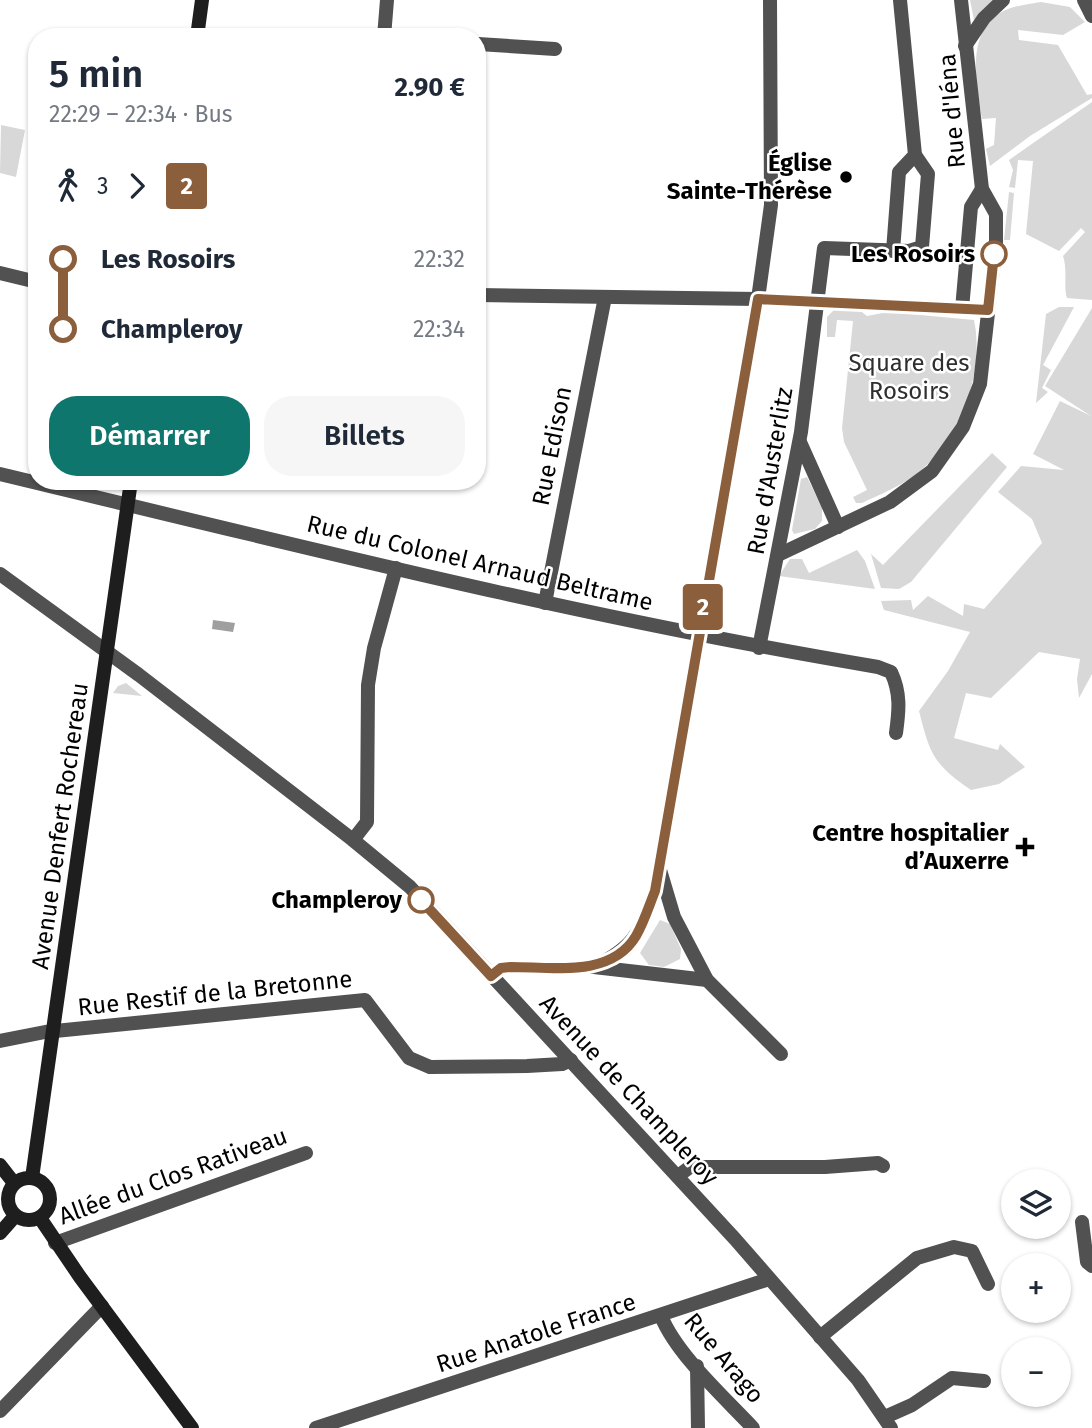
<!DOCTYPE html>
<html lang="fr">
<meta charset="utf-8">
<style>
body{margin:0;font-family:"Fira Sans",sans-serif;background:#f6f6f7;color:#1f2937;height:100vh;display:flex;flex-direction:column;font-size:26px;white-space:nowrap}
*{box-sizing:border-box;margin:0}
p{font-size:23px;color:#747a83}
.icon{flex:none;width:38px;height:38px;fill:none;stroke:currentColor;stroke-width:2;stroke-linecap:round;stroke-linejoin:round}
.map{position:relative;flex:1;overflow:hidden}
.details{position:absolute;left:28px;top:28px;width:458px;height:462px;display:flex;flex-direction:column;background:#fff;border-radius:28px;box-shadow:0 2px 5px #0004}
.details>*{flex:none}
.badge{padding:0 14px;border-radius:5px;font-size:24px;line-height:46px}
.buttons{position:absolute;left:1001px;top:1169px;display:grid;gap:14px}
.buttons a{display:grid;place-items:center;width:70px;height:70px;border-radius:50%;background:#fff;box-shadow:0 2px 5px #0004;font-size:35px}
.map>.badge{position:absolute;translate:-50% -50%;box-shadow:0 0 0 4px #fff}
.legs{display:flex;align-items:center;gap:10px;height:77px;padding:0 21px;font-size:23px}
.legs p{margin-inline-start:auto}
.summary{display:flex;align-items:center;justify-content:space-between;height:119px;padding:0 21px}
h1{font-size:38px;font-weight:600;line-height:52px}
.button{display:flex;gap:14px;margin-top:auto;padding:14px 21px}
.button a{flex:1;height:80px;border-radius:28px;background:#0f766e;color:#fff;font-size:28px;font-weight:600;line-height:80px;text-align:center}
.button a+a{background:#f6f6f7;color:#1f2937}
ul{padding:0 21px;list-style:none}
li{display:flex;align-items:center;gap:24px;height:70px;font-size:26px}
li i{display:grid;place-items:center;width:10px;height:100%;margin:0 9px;background:currentColor}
li i::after{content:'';width:18px;height:18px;margin:-9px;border:5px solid;border-radius:50%;background:#fff}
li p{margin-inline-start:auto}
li:first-child i{background:linear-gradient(#0000 50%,currentColor 0)}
li:last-child i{background:linear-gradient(currentColor 50%,#0000 0)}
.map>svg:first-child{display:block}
.green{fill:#d8d8d8}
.water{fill:#9f9f9f}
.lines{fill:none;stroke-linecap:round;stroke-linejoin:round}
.street{stroke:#515151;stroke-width:14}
.secondary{stroke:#1e1e1e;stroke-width:14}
.line-1-casing{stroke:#fff;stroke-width:16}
.line-1{stroke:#8b5e3c;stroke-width:10}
.poi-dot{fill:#000;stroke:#fff;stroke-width:2.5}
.stop-1-dot{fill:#fff;stroke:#8b5e3c;stroke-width:3.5}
.labels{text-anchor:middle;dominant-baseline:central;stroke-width:5;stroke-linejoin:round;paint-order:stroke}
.street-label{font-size:24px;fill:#000;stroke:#fff}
.poi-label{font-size:24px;font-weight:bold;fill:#000;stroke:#fff;text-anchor:end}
.stop-label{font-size:24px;font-weight:bold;fill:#000;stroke:#fff;text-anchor:end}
.park-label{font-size:24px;fill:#2f2f2f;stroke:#fff}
</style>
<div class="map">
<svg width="1092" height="1428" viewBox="0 0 1092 1428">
<rect width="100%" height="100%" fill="#fff"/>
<g class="green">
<path d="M 970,0 L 995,0 L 974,20 Z"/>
<path d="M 1041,2 L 1070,7 L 1085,22 L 1063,35 L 1018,30 L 1019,40 L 1058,45 L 1087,95 L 1092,94 L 1092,98 L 1030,136 L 990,166 L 986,149 L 994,145 L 996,118 L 982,119 C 976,83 964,27 1008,9 C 1018,5 1031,4 1041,2 Z"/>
<path d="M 1092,102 L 1092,300 L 1067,298 C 1063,286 1068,271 1063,256 L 1085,232 L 1081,228 L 1059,251 L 1026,234 L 1033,161 L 1018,160 L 1015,188 L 1009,187 L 1013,170 L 1009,160 Z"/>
<path d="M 1,125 L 25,130 L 16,177 L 0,173 Z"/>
<path d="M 1009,192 L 1014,193 L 1010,240 L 1004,240 Z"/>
<path d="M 1059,307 L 1074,307 L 1043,365 L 1051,370 L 1042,388 L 1048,392 L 1036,403 L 1046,314 Z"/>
<path d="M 1092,308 L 1092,674 L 1079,698 L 1077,679 L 1080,659 L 1039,652 L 991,698 L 966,693 L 954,738 L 998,750 L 1000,744 L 1025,767 L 999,784 L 971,790 C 933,764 930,754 919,711 L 948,671 L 970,632 L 884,610 L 881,601 L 911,600 L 913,610 L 928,596 L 963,616 L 964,604 L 984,609 L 1042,543 L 1032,519 L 998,492 L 1021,466 L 1064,470 L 1033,454 L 1060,401 L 1091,416 L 1045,386 Z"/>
<path d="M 835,309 L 858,309 L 867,316 L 888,312 L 974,320 C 985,371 961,438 919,472 C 903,485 881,494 862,503 L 856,503 L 853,497 L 867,490 L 844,442 L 842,428 L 853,321 L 837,320 L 835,337 L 827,337 L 827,317 Z"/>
<path d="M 992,453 L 1007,467 L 911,582 L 899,589 L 881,588 L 871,554 L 883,565 Z"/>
<path d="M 807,477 L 822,508 L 822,521 L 815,529 L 794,534 L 792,530 L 801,479 Z"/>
<path d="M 857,550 L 865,561 L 875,589 L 779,576 L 790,559 L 802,559 L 809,573 Z"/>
<path d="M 126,683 L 142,696 L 113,693 L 118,686 Z"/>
<path d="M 660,920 L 670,924 L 681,949 L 680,959 L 664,967 L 649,965 L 640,953 Z"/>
</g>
<path class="water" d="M 213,620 L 235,623 L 233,632 L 212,629 Z"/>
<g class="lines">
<g class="street">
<path d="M 1084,0 L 1092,16"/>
<path d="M 384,37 L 387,0"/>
<path d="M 478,44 L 555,49"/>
<path d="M 965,46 L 984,18 L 1003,0"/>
<path d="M 893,251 L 899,172 L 915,155 L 900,0"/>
<path d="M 0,273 L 37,282"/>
<path d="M 478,295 L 758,299 L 988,310"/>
<path d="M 962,309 L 971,207 L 982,189"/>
<path d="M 800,442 L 838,527"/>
<path d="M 0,474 C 292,544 582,618 878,667 L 891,672 C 901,693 899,711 896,733"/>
<path d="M 778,555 L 890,502 L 932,471 L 963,427 L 980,384 L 996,242 L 996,214 L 982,189 L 961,0"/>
<path d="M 0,574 L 139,675 L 353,840 L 410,887 L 735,1239 L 858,1380 L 891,1428"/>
<path d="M 545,603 L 605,297"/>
<path d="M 759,648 L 801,432 L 824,248 L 909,251 L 922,247 L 928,174 L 915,155"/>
<path d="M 353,840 L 367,822 L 368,685 L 374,648 L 396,568"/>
<path d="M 660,870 L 674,917 L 707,980 L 781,1054"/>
<path d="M 594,967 C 636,946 639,933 655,891 L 758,299 L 771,205 L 770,0"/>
<path d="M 491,976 L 501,968 L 511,967 L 594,967 L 707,980"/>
<path d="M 0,1041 L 45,1032 L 365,1000 L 409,1058 L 430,1067 L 527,1066 L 562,1064 L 571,1060"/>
<path d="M 678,1176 L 690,1167 L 825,1167 L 878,1163 L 883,1166"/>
<path d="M 1082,1222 L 1087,1262 L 1092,1266"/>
<path d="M 55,1243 L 306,1153"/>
<path d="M 661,1316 C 677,1355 724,1397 753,1428"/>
<path d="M 820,1337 L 917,1258 L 954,1247 L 972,1251 L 988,1284"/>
<path d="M 697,1366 L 698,1428"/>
<path d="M 0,1411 L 102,1306"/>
<path d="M 885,1417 L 912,1405 L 952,1378 L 984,1381"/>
<path d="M 316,1428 L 769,1279"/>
</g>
<g class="secondary">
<path d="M 197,37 L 202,0"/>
<path d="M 0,1165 L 14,1183"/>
<circle cx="29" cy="1199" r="21"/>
<path d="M 32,1178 L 131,481"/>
<path d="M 40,1218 L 80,1277 L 192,1428"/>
<path d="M 0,1233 L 15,1216"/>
</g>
</g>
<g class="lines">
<g class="line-1-casing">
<path id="line-1" d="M 421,900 L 491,976 L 501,968 L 511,967 C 552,967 611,978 636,936 C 644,922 649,906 655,891 L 758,299 L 988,310 L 994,254"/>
</g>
<use href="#line-1" class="line-1"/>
</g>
<g class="poi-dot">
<circle cx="846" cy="177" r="7"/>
<path d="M1021.5 836.5h7v7h7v7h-7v7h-7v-7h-7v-7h7z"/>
</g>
<g class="stop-1-dot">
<circle cx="994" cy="254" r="12"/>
<circle cx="421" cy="900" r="12"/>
</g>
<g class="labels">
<g class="street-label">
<text transform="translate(952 111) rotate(-95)">Rue d'Iéna</text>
<text transform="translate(552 446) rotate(-79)">Rue Edison</text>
<text transform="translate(770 471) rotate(-80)">Rue d'Austerlitz</text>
<text transform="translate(480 563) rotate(13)">Rue du Colonel Arnaud Beltrame</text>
<text transform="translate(60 826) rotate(-82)">Avenue Denfert Rochereau</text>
<text transform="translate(215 993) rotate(-6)">Rue Restif de la Bretonne</text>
<text transform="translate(629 1090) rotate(47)">Avenue de Champleroy</text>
<text transform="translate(173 1176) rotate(-20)">Allée du Clos Rativeau</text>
<text transform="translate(536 1333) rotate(-18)">Rue Anatole France</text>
<text transform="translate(724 1358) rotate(50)">Rue Arago</text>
</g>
<g class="poi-label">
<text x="832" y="163">Église<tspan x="832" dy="28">Sainte-Thérèse</tspan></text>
<text x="1009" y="833">Centre hospitalier<tspan x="1009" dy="28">d’Auxerre</tspan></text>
</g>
<g class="stop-label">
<text x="975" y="254">Les Rosoirs</text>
<text x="402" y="900">Champleroy</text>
</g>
<g class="park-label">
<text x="909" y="363">Square des<tspan x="909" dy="28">Rosoirs</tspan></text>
</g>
</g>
</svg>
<div class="buttons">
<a><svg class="icon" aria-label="layers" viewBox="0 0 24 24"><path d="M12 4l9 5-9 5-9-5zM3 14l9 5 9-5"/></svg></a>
<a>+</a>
<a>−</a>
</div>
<b class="badge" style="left:703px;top:607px;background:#8b5e3c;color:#fff">2</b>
<section class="details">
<div class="summary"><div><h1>5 min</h1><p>22:29 – 22:34 · Bus</p></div><b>2.90 €</b></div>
<div class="legs"><svg class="icon" aria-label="walk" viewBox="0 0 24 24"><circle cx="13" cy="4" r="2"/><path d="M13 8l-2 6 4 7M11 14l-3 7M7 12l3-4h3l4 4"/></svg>3<svg class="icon" aria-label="forward" viewBox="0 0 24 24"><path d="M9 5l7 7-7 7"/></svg><b class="badge" style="background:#8b5e3c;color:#fff">2</b></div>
<ul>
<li><i style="color:#8b5e3c"></i><b>Les Rosoirs</b><p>22:32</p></li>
<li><i style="color:#8b5e3c"></i><b>Champleroy</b><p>22:34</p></li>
</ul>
<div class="button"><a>Démarrer</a><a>Billets</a></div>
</section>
</div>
